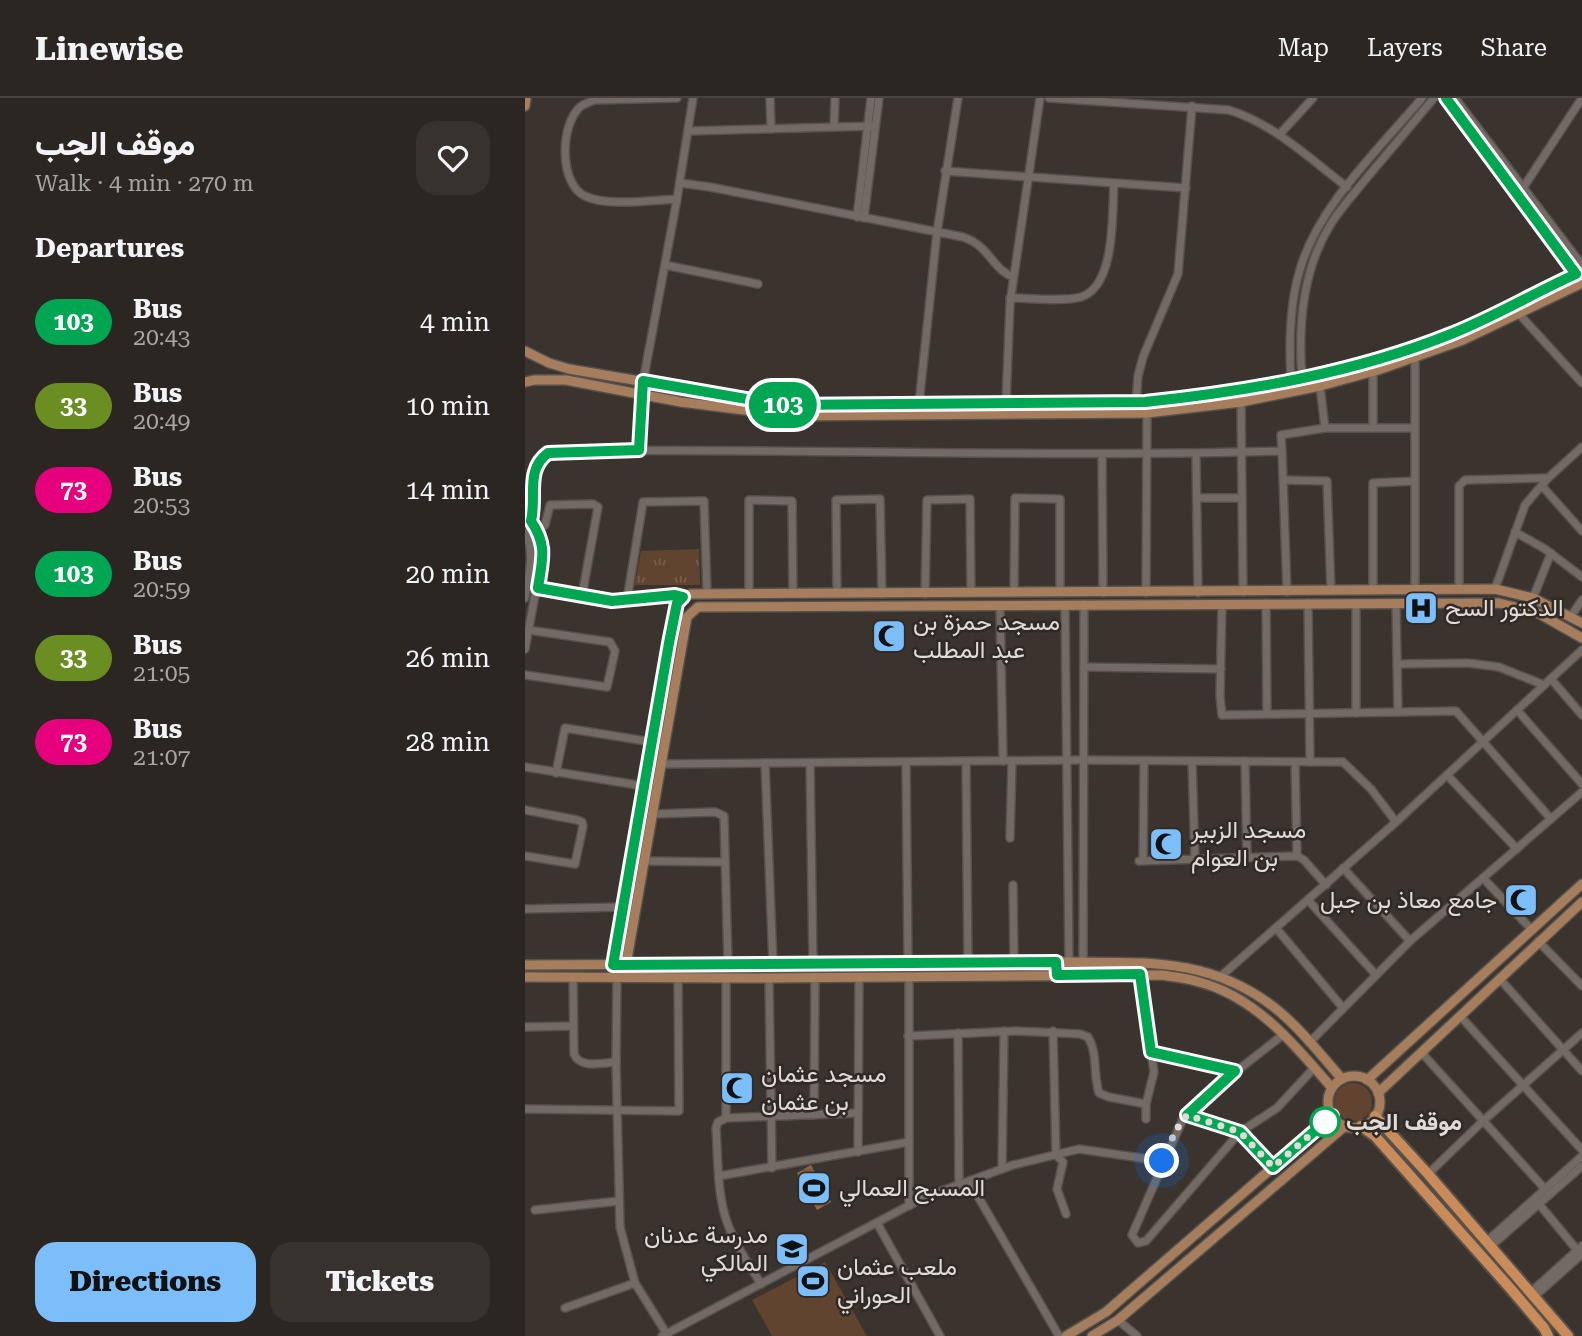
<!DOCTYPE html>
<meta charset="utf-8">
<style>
body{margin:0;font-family:"Roboto Serif",Vazirmatn,serif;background:#38322f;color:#f1f3f6;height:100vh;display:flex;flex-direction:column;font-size:26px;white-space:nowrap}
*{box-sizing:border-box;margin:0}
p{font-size:23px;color:#a6a5a5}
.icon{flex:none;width:38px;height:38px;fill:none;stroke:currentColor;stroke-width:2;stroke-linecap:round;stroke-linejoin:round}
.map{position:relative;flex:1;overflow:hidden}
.details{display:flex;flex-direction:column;background:#2c2622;width:525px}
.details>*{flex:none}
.badge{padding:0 14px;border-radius:23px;font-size:24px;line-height:46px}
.you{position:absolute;width:35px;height:35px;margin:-18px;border:5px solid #fff;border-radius:50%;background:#1a73e8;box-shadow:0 0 0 10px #1a73e833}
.map>.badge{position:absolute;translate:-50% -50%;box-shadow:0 0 0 4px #fff}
h2{padding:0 35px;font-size:26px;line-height:63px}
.round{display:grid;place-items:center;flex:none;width:74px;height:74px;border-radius:21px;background:#38322f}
.head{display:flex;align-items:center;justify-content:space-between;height:119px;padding:0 35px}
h1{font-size:33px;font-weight:800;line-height:52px}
.primary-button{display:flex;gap:14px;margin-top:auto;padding:14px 35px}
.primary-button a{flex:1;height:80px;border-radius:21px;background:#7cbef9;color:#111;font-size:28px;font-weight:800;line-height:80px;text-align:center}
.primary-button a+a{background:#38322f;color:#f1f3f6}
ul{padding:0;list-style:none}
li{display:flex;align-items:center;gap:21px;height:84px;padding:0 35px}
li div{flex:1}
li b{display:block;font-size:26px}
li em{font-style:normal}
li .badge{min-width:77px;font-weight:700;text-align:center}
header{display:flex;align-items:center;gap:42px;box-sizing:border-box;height:98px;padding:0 35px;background:#2c2622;border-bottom:2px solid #484340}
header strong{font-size:33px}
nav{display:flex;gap:38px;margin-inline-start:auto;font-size:24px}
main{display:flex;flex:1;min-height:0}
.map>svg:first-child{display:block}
.grass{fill:#60442f}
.park{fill:url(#park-tufts)}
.water{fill:url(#water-rules)}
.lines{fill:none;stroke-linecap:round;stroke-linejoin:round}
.minor-casing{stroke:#56514c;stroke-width:10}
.major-casing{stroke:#56514c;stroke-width:12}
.highway-casing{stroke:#56514c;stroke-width:14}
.minor{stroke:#736a64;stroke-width:7}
.major{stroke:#a77e5d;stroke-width:9}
.highway{stroke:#c98b59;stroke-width:10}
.line-casing{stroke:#fff;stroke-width:16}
.line{stroke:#00a651;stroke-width:10}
.walk{stroke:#e0dbd8;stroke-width:7;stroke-dasharray:0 12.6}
.stop-dot{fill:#fff;stroke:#00a651;stroke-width:3.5}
.labels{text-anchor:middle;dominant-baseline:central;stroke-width:5;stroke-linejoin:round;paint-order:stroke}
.poi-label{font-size:24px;fill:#e0dbd8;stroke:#302924;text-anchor:start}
.stop-label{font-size:24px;font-weight:bold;fill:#e0dbd8;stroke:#302924;text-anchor:start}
</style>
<header>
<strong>Linewise</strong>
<nav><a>Map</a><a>Layers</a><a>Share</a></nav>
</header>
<main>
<section class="details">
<div class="head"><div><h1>موقف الجب</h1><p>Walk · 4 min · 270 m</p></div><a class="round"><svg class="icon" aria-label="heart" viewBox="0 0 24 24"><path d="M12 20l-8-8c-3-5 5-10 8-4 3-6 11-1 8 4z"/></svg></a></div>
<h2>Departures</h2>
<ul>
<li><span class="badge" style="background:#00a651;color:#fff">103</span><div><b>Bus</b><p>20:43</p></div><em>4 min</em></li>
<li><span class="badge" style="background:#6b8e23;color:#fff">33</span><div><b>Bus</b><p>20:49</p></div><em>10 min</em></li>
<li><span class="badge" style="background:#e6007e;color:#fff">73</span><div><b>Bus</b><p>20:53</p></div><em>14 min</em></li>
<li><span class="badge" style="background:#00a651;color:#fff">103</span><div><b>Bus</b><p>20:59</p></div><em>20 min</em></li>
<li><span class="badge" style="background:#6b8e23;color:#fff">33</span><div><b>Bus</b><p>21:05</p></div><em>26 min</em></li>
<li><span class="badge" style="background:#e6007e;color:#fff">73</span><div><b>Bus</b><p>21:07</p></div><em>28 min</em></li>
</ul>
<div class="primary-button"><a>Directions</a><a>Tickets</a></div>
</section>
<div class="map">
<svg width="1057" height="1238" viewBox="0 0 1057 1238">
<defs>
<pattern id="park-tufts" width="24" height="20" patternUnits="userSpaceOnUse" patternTransform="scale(1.75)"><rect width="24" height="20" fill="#60442f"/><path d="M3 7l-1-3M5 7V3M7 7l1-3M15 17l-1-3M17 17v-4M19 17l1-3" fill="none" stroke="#765e4c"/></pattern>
<pattern id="water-rules" width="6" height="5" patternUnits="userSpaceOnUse" patternTransform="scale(1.75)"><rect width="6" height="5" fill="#946744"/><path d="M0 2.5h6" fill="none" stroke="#705643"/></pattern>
</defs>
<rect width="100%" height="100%" fill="#3a332e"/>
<g class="grass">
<circle cx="828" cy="1004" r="19"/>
<path d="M 300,1164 L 342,1238 L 247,1238 L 227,1202 Z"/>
</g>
<path class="park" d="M 174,451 L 175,487 L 110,487 L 116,453 Z"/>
<path class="water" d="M 286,1067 L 306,1104 L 292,1112 L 272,1075 Z"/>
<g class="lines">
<g class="minor-casing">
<g id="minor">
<path d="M 152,0 L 69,2 C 64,4 59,6 55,9 C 35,27 34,86 60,98 C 82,109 127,102 152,101"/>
<path d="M 245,0 L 246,31"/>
<path d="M 524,0 L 704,12 C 749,26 785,61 822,89"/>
<path d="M 921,0 L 1051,176"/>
<path d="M 930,0 L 1057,167"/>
<path d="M 309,29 L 310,0"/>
<path d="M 163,33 L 350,28"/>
<path d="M 754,37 L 788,0"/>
<path d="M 420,73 L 661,90"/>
<path d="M 155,85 L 185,89 L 438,139 C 465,148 466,170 488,179"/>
<path d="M 998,90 L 1057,0"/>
<path d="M 332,119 L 346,0"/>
<path d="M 339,120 L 354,0"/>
<path d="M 140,167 L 233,186"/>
<path d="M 485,200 C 505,200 537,204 556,199 C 591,188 587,115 589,85"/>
<path d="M 994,216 L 1057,285"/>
<path d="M 890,260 L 890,491"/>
<path d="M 777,280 C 773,229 777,174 804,129 C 814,112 828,97 840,82 C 863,55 886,27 909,0"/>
<path d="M 766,282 C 764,247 764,210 774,175 C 791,110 854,51 897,0"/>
<path d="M 795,288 L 800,330"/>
<path d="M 716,304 L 718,494"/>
<path d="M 481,305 L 485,205 L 515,0"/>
<path d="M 611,305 L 613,278 L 618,259 L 653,176 L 667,8"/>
<path d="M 394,306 L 412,134 L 433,0"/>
<path d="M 848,330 L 848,273"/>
<path d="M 115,352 L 116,295 L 152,101 L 168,0"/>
<path d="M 757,353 L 762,494"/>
<path d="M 671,356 L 673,495"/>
<path d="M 577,357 L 578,495"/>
<path d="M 758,382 L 802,383 L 806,493"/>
<path d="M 1017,388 L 1057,433"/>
<path d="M 672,400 L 717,400"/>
<path d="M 0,420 C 14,426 17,441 18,454 L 0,551"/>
<path d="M 6,423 C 13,395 0,359 34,353 C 275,350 516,360 757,353 L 756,337 L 800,330 L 890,330"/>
<path d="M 12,431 L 20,427 L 25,407 L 68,406 L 73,409 L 57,498"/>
<path d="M 990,434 L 1020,451 L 1057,479"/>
<path d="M 0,435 C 11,453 3,481 0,500"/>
<path d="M 13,490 L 87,504 L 150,497 L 158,499"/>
<path d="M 970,491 L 1000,407 L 1023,380 L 1057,349"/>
<path d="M 848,492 L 848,385 L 890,383"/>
<path d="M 934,492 L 934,388 L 940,382 L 1023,380"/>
<path d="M 224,494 L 224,402 L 267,403 L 268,495"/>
<path d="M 489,494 L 490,400 L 535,401 L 535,494"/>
<path d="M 312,495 L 311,402 L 355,401 L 357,496"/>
<path d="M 621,495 L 622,315"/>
<path d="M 400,496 L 402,402 L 445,401 L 446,495"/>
<path d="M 1008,500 L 1026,455"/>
<path d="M 102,502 L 118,404 L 179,403 L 182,495"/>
<path d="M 741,505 L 742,616"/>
<path d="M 783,505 L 785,664"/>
<path d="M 831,505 L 831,615"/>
<path d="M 871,505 L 873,614"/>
<path d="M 697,506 L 695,598 L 697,617 L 931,613 L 1026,721"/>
<path d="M 475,507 L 478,663"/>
<path d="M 540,507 L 544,864"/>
<path d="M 1046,518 L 1057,502"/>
<path d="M 872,566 L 943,565 L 974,569 L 1019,587"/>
<path d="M 559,569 L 696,571"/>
<path d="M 0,577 L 82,589 L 90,553 L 85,544 L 3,532"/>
<path d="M 1026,581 L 1057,617"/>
<path d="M 992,612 L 1057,686"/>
<path d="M 667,663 L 670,762"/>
<path d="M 720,663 L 722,760"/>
<path d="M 381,664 L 383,864"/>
<path d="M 441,664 L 443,865"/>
<path d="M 770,664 L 772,758"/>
<path d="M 240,665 L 248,866"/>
<path d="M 285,665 L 288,865"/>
<path d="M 136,666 L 558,662 L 818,664 L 846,691 L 871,724"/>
<path d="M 0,669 L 119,688"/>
<path d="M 31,675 L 40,630 L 127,644"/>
<path d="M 922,677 L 992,751"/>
<path d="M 0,712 L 52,722 L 57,724 L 58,728 L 50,766 L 0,758"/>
<path d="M 128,716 L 190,714 L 199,718 L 203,866"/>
<path d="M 485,740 L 487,663"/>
<path d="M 119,763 L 200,764"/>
<path d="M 614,763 L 772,758 L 779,762 L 801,787"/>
<path d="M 618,763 L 619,663"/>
<path d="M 958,780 L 1007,832"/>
<path d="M 488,787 L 489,865"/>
<path d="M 783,802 L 851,877"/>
<path d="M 0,811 L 98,809"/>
<path d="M 751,830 L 818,910"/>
<path d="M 885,843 L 1057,694"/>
<path d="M 1013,843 L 1057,888"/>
<path d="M 558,864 L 559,506"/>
<path d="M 615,876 L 629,974 L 621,1006 L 621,1021"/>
<path d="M 384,878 L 384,1108"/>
<path d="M 48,879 L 49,956 C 55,971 77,965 91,964"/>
<path d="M 92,879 L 91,964 L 95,1129 L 110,1185 L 143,1238"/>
<path d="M 695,879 L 871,724 L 1057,552"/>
<path d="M 201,880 L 201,1020"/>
<path d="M 244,880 L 247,1070"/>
<path d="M 974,880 L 1057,973"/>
<path d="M 935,918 L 1057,1052"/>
<path d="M 0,929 L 48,928"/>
<path d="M 528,933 L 531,1057 L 538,1064 L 532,1091 L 541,1116"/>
<path d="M 433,935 L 434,1087"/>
<path d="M 759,936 L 685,994 L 657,1023 L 607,1137 L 613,1145 L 621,1143 L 715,1034 L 752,1010 L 789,970"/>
<path d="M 383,938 L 491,933 L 555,936 L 563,939 C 573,955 568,977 574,995 L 584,999 L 621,1006"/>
<path d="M 784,945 L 885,843 L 818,770"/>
<path d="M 626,954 L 710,973"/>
<path d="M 896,954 L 1020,1091"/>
<path d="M 0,1011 L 154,1013 L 153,880"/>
<path d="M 289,1017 L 290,879"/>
<path d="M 662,1017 L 715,1034 L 748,1069"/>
<path d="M 333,1054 L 334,879"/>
<path d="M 477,1071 L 479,933"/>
<path d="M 903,1076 L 958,1023 L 1057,935"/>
<path d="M 194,1078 L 384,1044"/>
<path d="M 444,1083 L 534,1238"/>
<path d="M 1014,1106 L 1052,1152"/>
<path d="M 10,1112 L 94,1103"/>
<path d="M 352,1125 L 415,1238"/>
<path d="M 962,1143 L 1057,1058"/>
<path d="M 966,1148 L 1057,1068"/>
<path d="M 236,1186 C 223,1165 207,1142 200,1118 C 192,1090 193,1059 191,1030 L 193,1024 L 201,1020 L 332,1015"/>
<path d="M 1006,1194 L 1057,1148"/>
<path d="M 1010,1198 L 1057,1156"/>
<path d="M 40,1210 L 110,1185"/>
<path d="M 593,1222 L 612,1238"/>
<path d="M 137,1238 L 400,1099 L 488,1067 L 554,1051 L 637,1063"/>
</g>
</g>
<g class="major-casing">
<g id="major">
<path d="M 0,8 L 1,0"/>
<path d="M 0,253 L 24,265 L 44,271 L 256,307 L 620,304 L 735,289 L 827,268 L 928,236 L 1057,173"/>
<path d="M 0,284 L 9,282 L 41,282 L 156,304 L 267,318 L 622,315 L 716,304 L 795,288 L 853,272 L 938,242 L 1057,185"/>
<path d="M 0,867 L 544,864 C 621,865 685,859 750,910 C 775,930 796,957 817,981"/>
<path d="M 88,867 L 152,505 L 165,496 L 970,491 L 1008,500 L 1057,525"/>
<path d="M 101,867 L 162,519 L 173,509 L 974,505 L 1013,515 L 1057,540"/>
<path d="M 0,879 L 223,880 L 637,877 C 649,879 662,880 674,884 C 731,899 770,947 807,990"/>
<circle cx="829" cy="1004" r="26"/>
<path d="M 842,982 L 1057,786"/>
<path d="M 853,995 L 1057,804"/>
<path d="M 541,1238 L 581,1214 L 807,1018"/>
<path d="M 567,1238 L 593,1222 L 820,1028"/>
</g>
</g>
<g class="highway-casing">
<g id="highway">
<path d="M 850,1018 L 903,1076 L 1043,1238"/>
<path d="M 836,1028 L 850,1038 L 985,1190 L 1019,1230 L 1023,1238"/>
</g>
</g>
<use href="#minor" class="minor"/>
<use href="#major" class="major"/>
<use href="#highway" class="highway"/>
</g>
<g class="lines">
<g class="line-casing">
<path id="line" d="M 807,1018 L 748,1069 L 715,1034 L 662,1017 L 710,973 L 626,954 L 615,876 L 532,877 L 531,864 L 88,867 L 144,545 L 152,505 L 158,499 L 150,497 L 87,503 L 13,490 C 17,462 23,448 6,423 C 12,398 0,372 23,355 L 114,352 L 118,283 L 256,307 L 620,304 C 724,293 829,275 926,236 C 969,219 1009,195 1051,176 L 921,0"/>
</g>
<use href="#line" class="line"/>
<path class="walk" d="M 637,1063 L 651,1032 L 662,1017 L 715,1034 L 748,1069 L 807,1018 L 800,1024"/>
</g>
<defs>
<g id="hospital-square" transform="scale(1.75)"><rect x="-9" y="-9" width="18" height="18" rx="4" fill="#7cbef9" stroke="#302924"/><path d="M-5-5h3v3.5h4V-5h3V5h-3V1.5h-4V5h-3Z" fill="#111"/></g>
<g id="mosque-square" transform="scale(1.75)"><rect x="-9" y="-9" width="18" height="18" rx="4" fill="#7cbef9" stroke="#302924"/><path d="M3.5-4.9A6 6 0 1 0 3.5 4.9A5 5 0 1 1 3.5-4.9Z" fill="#111"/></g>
<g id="stadium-square" transform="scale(1.75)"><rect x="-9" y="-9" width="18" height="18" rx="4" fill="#7cbef9" stroke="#302924"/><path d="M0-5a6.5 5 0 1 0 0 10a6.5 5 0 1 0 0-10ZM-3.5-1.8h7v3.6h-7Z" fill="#111"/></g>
<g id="school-square" transform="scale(1.75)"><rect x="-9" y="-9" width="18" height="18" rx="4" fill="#7cbef9" stroke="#302924"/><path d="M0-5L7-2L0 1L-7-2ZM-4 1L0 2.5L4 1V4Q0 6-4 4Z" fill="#111"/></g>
</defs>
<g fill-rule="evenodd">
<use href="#hospital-square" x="896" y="510"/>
<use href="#mosque-square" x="364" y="538"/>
<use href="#mosque-square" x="641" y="746"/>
<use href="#mosque-square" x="996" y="802"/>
<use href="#mosque-square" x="212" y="990"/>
<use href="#stadium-square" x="289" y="1090"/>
<use href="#school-square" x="267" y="1151"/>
<use href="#stadium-square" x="288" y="1183"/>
</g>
<circle class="stop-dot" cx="800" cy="1024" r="14"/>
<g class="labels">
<g class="poi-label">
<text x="920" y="510">الدكتور السح</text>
<text x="388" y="524">مسجد حمزة بن<tspan x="388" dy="28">عبد المطلب</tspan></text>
<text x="666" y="732">مسجد الزبير<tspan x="666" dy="28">بن العوام</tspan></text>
<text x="972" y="802" text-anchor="end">جامع معاذ بن جبل</text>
<text x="236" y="976">مسجد عثمان<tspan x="236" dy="28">بن عثمان</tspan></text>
<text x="314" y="1090">المسبح العمالي</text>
<text x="243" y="1137" text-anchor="end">مدرسة عدنان<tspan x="243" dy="28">المالكي</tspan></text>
<text x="312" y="1169">ملعب عثمان<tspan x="312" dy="28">الحوراني</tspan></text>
</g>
<g class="stop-label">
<text x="821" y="1024">موقف الجب</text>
</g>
</g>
</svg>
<div class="you" style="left:637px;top:1063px"></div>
<b class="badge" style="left:258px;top:307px;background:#00a651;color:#fff">103</b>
</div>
</main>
